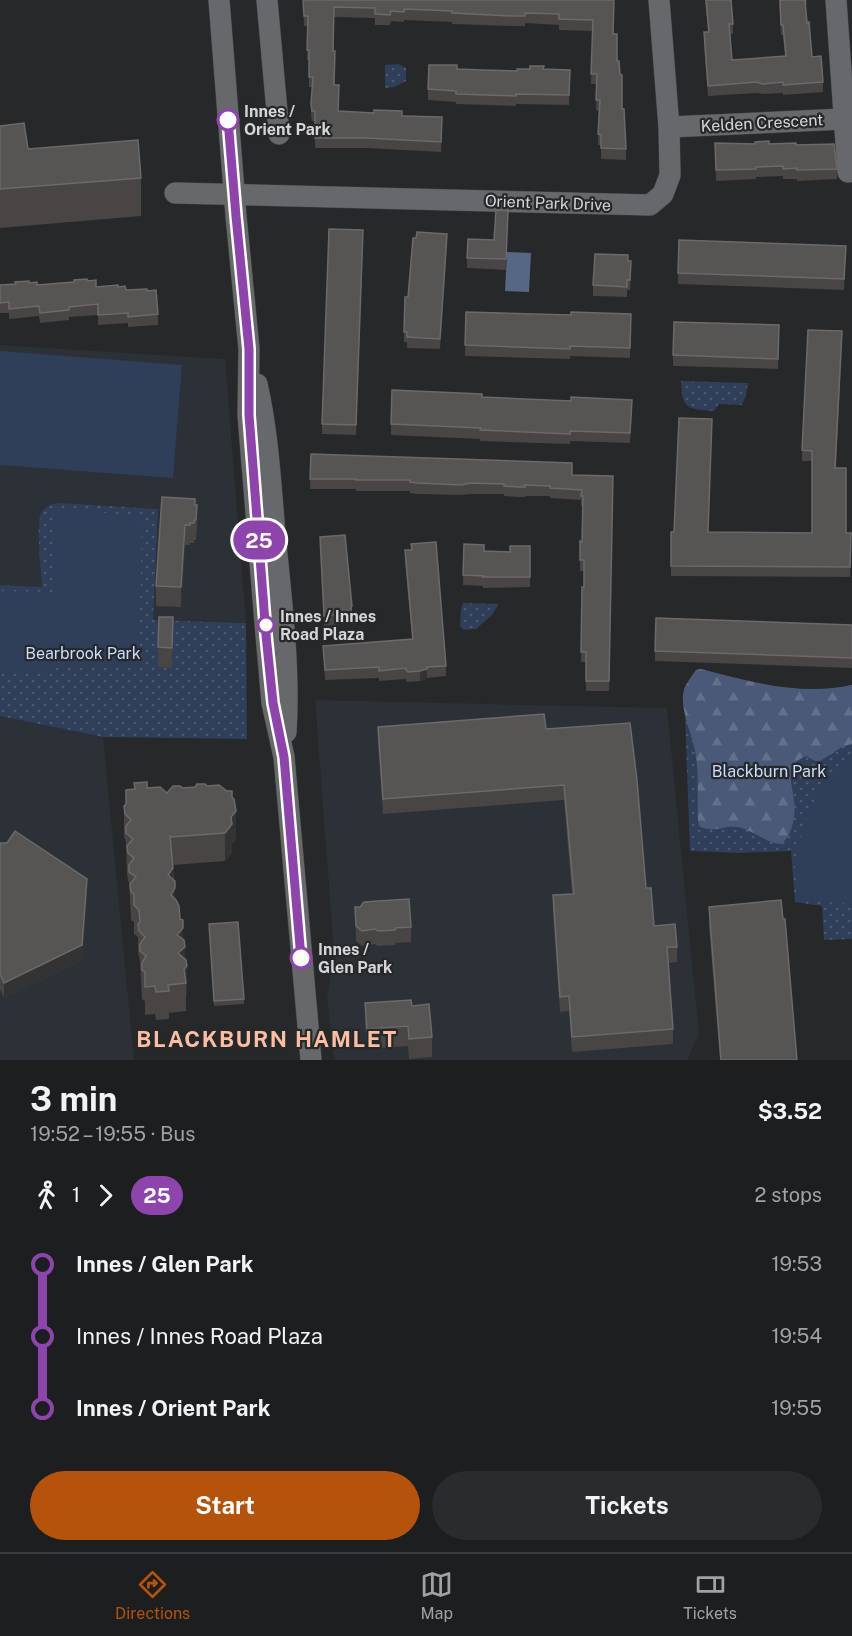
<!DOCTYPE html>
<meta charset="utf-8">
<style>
body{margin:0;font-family:"Public Sans",sans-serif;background:#292b2d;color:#f1f3f6;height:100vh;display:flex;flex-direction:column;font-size:22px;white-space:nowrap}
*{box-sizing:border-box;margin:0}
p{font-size:20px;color:#a0a2a5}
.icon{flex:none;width:33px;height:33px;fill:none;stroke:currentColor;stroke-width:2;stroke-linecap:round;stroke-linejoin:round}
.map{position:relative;height:1060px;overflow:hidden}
.sheet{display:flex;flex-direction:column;background:#1c1e20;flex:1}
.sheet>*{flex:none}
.badge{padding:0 12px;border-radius:20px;font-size:21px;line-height:39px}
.map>.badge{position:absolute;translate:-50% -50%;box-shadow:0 0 0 3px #fff}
.legs{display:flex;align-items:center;gap:9px;height:66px;padding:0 30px;font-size:20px}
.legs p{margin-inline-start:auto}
.summary{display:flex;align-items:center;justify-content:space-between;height:102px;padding:0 30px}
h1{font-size:33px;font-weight:700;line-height:45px}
.cta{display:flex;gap:12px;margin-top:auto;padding:12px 30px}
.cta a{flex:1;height:69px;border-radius:36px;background:#b45309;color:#fff;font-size:24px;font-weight:700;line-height:69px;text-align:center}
.cta a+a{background:#292b2d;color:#f1f3f6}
ul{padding:0 30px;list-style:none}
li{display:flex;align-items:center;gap:21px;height:72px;font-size:22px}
li i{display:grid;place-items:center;width:9px;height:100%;margin:0 8px;background:currentColor}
li i::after{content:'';width:15px;height:15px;margin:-8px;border:4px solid;border-radius:50%;background:#1c1e20}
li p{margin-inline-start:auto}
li:first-child i{background:linear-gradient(#0000 50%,currentColor 0)}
li:last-child i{background:linear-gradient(currentColor 50%,#0000 0)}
.tab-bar{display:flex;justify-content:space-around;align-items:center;height:84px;border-top:2px solid #3a3c3e;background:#1c1e20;font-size:16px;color:#a0a2a5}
.tab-bar a{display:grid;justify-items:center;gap:3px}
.tab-bar .selected{color:#b45309}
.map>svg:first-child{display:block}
.built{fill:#2c3037}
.grass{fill:url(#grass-dots)}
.forest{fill:url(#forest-firs)}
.pitch{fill:#2f3e59}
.water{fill:#566785}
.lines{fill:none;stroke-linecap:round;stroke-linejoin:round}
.minor-casing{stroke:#434345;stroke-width:22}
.minor{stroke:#67686b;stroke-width:21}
.wall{fill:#484544}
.shaded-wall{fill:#343333}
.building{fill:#575554;stroke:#6b6969;stroke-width:1.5}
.line-1-casing{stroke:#fff;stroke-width:14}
.line-1{stroke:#8e44ad;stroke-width:9}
.stop-1-dot{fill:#fff;stroke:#8e44ad;stroke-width:3}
.labels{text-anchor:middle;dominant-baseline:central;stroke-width:4.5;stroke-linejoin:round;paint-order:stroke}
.stop-label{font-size:16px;font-weight:bold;fill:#d6d6d8;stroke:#26282a;text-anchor:start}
.street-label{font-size:16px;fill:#d6d6d8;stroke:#26282a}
.park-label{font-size:16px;fill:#caddfe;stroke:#26282a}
.district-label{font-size:22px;font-weight:bold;letter-spacing:1.5px;fill:#fbbea3;stroke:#26282a}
</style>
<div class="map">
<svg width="852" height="1060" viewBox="0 0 852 1060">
<defs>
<pattern id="grass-dots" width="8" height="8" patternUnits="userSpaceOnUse" patternTransform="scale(1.5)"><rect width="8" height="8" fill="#2f3e59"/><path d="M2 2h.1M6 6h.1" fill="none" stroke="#4c5970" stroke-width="1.8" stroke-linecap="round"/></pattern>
<pattern id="forest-firs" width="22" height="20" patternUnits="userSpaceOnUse" patternTransform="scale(1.5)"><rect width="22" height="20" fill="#495977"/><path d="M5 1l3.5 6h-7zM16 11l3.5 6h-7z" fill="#62708a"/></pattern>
</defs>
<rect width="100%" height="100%" fill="#26282a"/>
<g class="built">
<path d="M 0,345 L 225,359 L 246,623 L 153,620 L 157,509 L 56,503 L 39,523 L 42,587 L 0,585 Z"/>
<path d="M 315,700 L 667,708 L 699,1034 L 687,1060 L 334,1060 L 327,998 L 334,953 Z"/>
<path d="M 0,716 L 103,737 L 134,1060 L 0,1060 Z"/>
</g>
<g class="grass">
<path d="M 398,64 L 406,68 L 406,81 L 394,87 L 385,88 L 385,65 Z"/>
<path d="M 681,381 L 748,383 L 746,395 L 742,405 L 719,404 L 714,411 C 687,409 682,409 681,381 Z"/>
<path d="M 61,503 L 158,509 L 153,620 L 246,623 L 247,739 L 103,737 L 0,716 L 0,585 L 42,587 C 41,571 36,526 41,514 C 45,506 53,503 61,503 Z"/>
<path d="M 463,603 L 464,603 L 499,604 L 492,615 L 476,629 L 464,630 L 460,626 L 461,609 Z"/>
<path d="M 684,687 L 852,692 L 852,939 L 824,940 L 822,906 L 795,902 L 791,851 L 739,853 L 690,851 Z"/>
</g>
<path class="forest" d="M 701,669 C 750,682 801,696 852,685 L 852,744 L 842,747 L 820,761 L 815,761 L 806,756 C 783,766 792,781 794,800 C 796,814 793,835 781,844 C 763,842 754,830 737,827 C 722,825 718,833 700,827 L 698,822 C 697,801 699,778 696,757 C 694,737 681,715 683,694 C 684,686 691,677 696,670 Z"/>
<g class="pitch">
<path d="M 0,351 L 182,365 L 173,478 L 0,465 Z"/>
<path d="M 55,509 L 142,516 L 139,666 L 53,664 L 52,671 L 0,670 L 0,591 L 53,592 Z"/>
<path d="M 852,758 L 852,904 L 798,900 C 797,889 795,878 795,867 C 795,853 800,839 804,826 C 813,797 827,775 852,758 Z"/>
</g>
<path class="water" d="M 507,252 L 531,253 L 529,292 L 505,291 Z"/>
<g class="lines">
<g class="minor-casing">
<g id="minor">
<path d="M 219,0 L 236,216 L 249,349 L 248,415 L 266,635 L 272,703 L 284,757 L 311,1060"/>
<path d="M 267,0 L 279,134"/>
<path d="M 836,0 L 848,172"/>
<path d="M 669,127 L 844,119"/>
<path d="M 175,193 L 650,205 L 663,194 L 670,175 L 669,127 L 659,0"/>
<path d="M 257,384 C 269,437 271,491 276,544 C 282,606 290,671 286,732"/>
</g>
</g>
<use href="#minor" class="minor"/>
</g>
<g class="wall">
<path d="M 303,0 L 614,0 L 613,34 L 617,61 L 626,149 L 626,160 L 601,159 L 601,145 L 598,145 L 599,111 L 596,110 L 597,84 L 591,84 L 593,31 L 559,30 L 559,25 L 525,23 L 525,26 L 512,26 L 452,24 L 452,22 L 404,20 L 404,22 L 391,21 L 390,25 L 375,25 L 375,18 L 334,17 L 333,51 L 334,85 L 338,112 L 442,117 L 441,152 L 366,148 L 315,148 L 315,121 L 312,121 L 311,115 L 312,87 L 309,87 L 309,60 L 307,60 L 308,26 L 304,26 Z"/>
<path d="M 705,0 L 731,0 L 733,24 L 733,34 L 730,34 L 732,60 L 785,56 L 783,35 L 781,35 L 779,0 L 807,0 L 806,6 L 805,6 L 807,23 L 812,57 L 823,82 L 823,92 L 783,95 L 783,93 L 763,94 L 756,93 L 708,96 L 704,43 L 704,32 L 708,32 Z"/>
<path d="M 457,69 L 517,71 L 543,69 L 570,70 L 569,105 L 516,104 L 516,106 L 456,104 L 456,102 L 428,100 L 428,89 Z"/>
<path d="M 0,126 L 28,149 L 141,178 L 141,216 L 0,228 Z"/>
<path d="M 715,143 L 769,144 L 796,145 L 837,169 L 837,179 L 797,181 L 797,179 L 783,179 L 783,176 L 756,177 L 756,179 L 716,181 Z"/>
<path d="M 508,211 L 506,270 L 467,268 L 467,258 L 494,240 Z"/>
<path d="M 363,240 L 356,435 L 322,434 L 322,424 Z"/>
<path d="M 679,240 L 846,246 L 844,290 L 678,284 Z"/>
<path d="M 447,244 L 440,349 L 407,348 L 407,342 L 404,342 L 404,332 L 408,297 Z"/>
<path d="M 628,261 L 631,271 L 630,290 L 627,290 L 627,297 L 593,296 L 593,285 Z"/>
<path d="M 88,281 L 96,287 L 118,287 L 126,290 L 158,314 L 158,325 L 128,327 L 128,323 L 98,325 L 98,315 L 69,317 L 69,320 L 40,323 L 39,316 L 9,319 L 9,313 L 0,313 L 0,285 L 29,283 L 37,285 Z"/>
<path d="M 466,312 L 571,315 L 631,314 L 630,358 L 570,356 L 570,359 L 465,356 Z"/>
<path d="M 779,325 L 778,369 L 673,366 L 673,355 Z"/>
<path d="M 842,341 L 836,468 L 846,533 L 851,533 L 850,577 L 671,576 L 671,532 L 812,533 L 812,461 L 802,461 L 802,450 Z"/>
<path d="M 482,397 L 632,410 L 630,443 L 570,441 L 570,444 L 480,441 L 480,439 L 391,435 L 391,424 Z"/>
<path d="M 311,454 L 572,475 L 613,476 L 609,691 L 586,691 L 586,662 L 581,662 L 582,587 L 584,587 L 584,571 L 580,571 L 580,541 L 582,542 L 583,506 L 581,506 L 581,500 L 550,498 L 550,496 L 525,496 L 525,497 L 517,497 L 504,496 L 504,494 L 471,494 L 461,495 L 417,494 L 410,493 L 410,491 L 356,491 L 356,489 L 310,489 Z"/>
<path d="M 162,497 L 195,505 L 197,525 L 196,540 L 194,540 L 194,543 L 190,543 L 190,545 L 185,545 L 181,607 L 156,606 L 156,586 Z"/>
<path d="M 320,537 L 352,606 L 351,623 L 324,626 Z"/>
<path d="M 411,544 L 446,666 L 446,676 L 427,678 L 427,679 L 420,681 L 408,682 L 406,681 L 406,679 L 379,681 L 379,678 L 325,680 L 323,646 L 412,639 L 405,561 L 405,550 L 411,550 Z"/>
<path d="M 464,544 L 484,551 L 510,552 L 530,546 L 530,587 L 483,588 L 483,586 L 463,585 Z"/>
<path d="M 159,617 L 173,617 L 172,668 L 158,667 Z"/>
<path d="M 852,625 L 852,668 L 655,661 L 655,651 Z"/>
<path d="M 378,727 L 546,729 L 646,888 L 654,926 L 677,947 L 677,962 L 669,963 L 673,1029 L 673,1044 L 572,1052 L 569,1011 L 560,1012 L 553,911 L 553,895 L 572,894 L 564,800 L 383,814 L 378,742 Z"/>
<path d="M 147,788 L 167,793 L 236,840 L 232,844 L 232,853 L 225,861 L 173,865 L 175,899 L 183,939 L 185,959 L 187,994 L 186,996 L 186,1011 L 169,1013 L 169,1019 L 156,1020 L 155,1014 L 145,1015 L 145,1001 L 142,999 L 140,961 L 138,952 L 138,937 L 134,934 L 134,922 L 131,920 L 129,882 L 128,881 L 127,874 L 126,843 L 124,835 L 124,806 Z"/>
<path d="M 0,843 L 87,895 L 82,960 L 4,998 L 0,989 Z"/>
<path d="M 355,907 L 411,927 L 411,942 L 395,943 L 395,945 L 378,946 L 375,944 L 362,946 L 356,941 Z"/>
<path d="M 709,907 L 797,1060 L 720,1060 L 709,927 Z"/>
<path d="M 209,929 L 244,999 L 244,1004 L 214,1006 Z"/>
<path d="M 365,1003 L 412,1006 L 432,1037 L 432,1057 L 409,1059 L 408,1046 L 367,1049 L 365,1023 Z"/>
</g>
<g class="shaded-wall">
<path d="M 447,234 L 447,244 L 440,349 L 440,339 Z"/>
<path d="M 185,525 L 185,545 L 181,607 L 181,587 Z"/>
<path d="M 427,669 L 427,679 L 420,681 L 420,671 Z"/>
<path d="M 236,811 L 236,840 L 232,844 L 232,853 L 225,861 L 225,833 L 231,817 Z"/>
<path d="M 173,868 L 173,890 L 175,888 L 175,916 L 171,923 L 168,875 Z"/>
<path d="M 87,879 L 87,895 L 82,960 L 4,998 L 4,983 Z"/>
<path d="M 183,928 L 183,949 L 185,947 L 185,968 L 187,966 L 187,994 L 186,996 L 186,983 L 178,982 L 177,935 Z"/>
</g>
<g class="building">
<path d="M 303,0 L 614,0 L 613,34 L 617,34 L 617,61 L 619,61 L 620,74 L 622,75 L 622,109 L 624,109 L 626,149 L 601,148 L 601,135 L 598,134 L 600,100 L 596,100 L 597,74 L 591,74 L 593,20 L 559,19 L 559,14 L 525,13 L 525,16 L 512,16 L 452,13 L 452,11 L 404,9 L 404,12 L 391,11 L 390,15 L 375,14 L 375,8 L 334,7 L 333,51 L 335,51 L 334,85 L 339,85 L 338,111 L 374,113 L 374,110 L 402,111 L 402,116 L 442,117 L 441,142 L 366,138 L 315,138 L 315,111 L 312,111 L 311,104 L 313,77 L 309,77 L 309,50 L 307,50 L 308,16 L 304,16 Z"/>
<path d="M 706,0 L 731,0 L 733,24 L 729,24 L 732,60 L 786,56 L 783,25 L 781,25 L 780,0 L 805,0 L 807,23 L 809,22 L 812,57 L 821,56 L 823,82 L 783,85 L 783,82 L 763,84 L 756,82 L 708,86 L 704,32 L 709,32 Z"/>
<path d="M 429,65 L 457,65 L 457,69 L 483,70 L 517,71 L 517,69 L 530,69 L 530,66 L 544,66 L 543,69 L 570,70 L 569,95 L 516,94 L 516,96 L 456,94 L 456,91 L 428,89 Z"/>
<path d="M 24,123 L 28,149 L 138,140 L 141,178 L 0,189 L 0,126 Z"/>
<path d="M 769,141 L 769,144 L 796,143 L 796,145 L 834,144 L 837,169 L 797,170 L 797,168 L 783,169 L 783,166 L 756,167 L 756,169 L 716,170 L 715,143 L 755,144 L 755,142 Z"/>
<path d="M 496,210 L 508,211 L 506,259 L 467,258 L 468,239 L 494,240 Z"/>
<path d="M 329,229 L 363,230 L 356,425 L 322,424 Z"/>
<path d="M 417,232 L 447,234 L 440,339 L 407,337 L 407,332 L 404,332 L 405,297 L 408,297 L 413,238 L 416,238 Z"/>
<path d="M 679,240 L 846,246 L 844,279 L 678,273 Z"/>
<path d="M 595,254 L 628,255 L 628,261 L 631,261 L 630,280 L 627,280 L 627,287 L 593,285 Z"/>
<path d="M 87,279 L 88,281 L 96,280 L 96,287 L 118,285 L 118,287 L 125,286 L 126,290 L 147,289 L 147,291 L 156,290 L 158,314 L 128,317 L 128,313 L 98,315 L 98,304 L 69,307 L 69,310 L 40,313 L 39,306 L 9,309 L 9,302 L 0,303 L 0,285 L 16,284 L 15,282 L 29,281 L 29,283 L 37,282 L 37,285 L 74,282 L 74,280 Z"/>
<path d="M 466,312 L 571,315 L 571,312 L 631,314 L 630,348 L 570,346 L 570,349 L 465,345 Z"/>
<path d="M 674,322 L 779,325 L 778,359 L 673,355 Z"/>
<path d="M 808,330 L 842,331 L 835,468 L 846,468 L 846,533 L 851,533 L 850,567 L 671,566 L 671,532 L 674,532 L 679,418 L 712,419 L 708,532 L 812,533 L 812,451 L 802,450 Z"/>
<path d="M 392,390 L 482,394 L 482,397 L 571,401 L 571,397 L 632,400 L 630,433 L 570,431 L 570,434 L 480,430 L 481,428 L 391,424 Z"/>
<path d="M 311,454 L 572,463 L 572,475 L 613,476 L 609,681 L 586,681 L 586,652 L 581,652 L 582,587 L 584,587 L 584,560 L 580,560 L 580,541 L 582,542 L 583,496 L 581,496 L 582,490 L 550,488 L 550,486 L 524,485 L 525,487 L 517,487 L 504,486 L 504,484 L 471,483 L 461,485 L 417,483 L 410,482 L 410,480 L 356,480 L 356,479 L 310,479 Z"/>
<path d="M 162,497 L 195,499 L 195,505 L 197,505 L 196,520 L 194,520 L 194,523 L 190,523 L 190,525 L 185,525 L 181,587 L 156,586 Z"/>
<path d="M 345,535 L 352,606 L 351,606 L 351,613 L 324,616 L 320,537 Z"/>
<path d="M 436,542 L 446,666 L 427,667 L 427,669 L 420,671 L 408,672 L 406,670 L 406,668 L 379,671 L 379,667 L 325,670 L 323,646 L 413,639 L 405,550 L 412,550 L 411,544 Z"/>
<path d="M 464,544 L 484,545 L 484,551 L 510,552 L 510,546 L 530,546 L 530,577 L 483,577 L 484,576 L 463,575 Z"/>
<path d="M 159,617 L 173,617 L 172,648 L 158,647 Z"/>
<path d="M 656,618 L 852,625 L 852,658 L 655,651 Z"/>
<path d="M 544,714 L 546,729 L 630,723 L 637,780 L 646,888 L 651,888 L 654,926 L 675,924 L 677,947 L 667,947 L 673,1029 L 572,1037 L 569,996 L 560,997 L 553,895 L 574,894 L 564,785 L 383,799 L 378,727 Z"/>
<path d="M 147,782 L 147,788 L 160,787 L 167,793 L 173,786 L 180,786 L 183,788 L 195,787 L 197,784 L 205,784 L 207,786 L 219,785 L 227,791 L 232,791 L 232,797 L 234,799 L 236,811 L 231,817 L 232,824 L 225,833 L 171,837 L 170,836 L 173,868 L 168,875 L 175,881 L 175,888 L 171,895 L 176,900 L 179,906 L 180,919 L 183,920 L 183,928 L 177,935 L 184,940 L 185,947 L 178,953 L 186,960 L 187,966 L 184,969 L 186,983 L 168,985 L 169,991 L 156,992 L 155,986 L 145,987 L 145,972 L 142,970 L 142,963 L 146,956 L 140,951 L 140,944 L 145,937 L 139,931 L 138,924 L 140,922 L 139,910 L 134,905 L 134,894 L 131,892 L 130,884 L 136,877 L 129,872 L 129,865 L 134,858 L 128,853 L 127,846 L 133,839 L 126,833 L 126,826 L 131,820 L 125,814 L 124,806 L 126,804 L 126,790 L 135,789 L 134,783 Z"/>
<path d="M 15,831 L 87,879 L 82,945 L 4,983 L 0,974 L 0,843 L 7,843 Z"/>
<path d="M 409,899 L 411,927 L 395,928 L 395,930 L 378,931 L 375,929 L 362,931 L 356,926 L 355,907 L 360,907 L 364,902 Z"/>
<path d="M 781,900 L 783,919 L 785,919 L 797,1060 L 721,1060 L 709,907 Z"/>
<path d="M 238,922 L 244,999 L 214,1001 L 209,924 Z"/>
<path d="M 411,1000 L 412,1006 L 429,1004 L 432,1037 L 409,1039 L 408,1026 L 367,1029 L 365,1003 Z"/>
</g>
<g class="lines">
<g class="line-1-casing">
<path id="line-1" d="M 228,120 L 236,216 L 249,349 L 249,415 L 266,635 L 273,703 L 284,757 L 301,958"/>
</g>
<use href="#line-1" class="line-1"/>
</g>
<g class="stop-1-dot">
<circle cx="228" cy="120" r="10"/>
<circle cx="266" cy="625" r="8"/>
<circle cx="301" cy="958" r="10"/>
</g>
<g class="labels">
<g class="stop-label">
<text x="244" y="111">Innes /<tspan x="244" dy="18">Orient Park</tspan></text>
<text x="280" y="616">Innes / Innes<tspan x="280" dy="18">Road Plaza</tspan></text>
<text x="318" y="949">Innes /<tspan x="318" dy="18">Glen Park</tspan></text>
</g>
<g class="street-label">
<text transform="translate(762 123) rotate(-3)">Kelden Crescent</text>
<text transform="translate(548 203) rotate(2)">Orient Park Drive</text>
</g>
<g class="park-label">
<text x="83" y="653">Bearbrook Park</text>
<text x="769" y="771">Blackburn Park</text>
</g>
<g class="district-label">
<text x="267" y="1039">BLACKBURN HAMLET</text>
</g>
</g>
</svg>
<b class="badge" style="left:259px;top:540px;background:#8e44ad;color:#fff">25</b>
</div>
<section class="sheet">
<div class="summary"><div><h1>3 min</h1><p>19:52 – 19:55 · Bus</p></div><b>$3.52</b></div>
<div class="legs"><svg class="icon" aria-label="walk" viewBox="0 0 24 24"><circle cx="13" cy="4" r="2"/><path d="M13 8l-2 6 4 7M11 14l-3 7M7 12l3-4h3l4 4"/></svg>1<svg class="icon" aria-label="forward" viewBox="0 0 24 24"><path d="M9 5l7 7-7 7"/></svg><b class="badge" style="background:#8e44ad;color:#fff">25</b><p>2 stops</p></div>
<ul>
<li><i style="color:#8e44ad"></i><b>Innes / Glen Park</b><p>19:53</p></li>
<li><i style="color:#8e44ad"></i><span>Innes / Innes Road Plaza</span><p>19:54</p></li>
<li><i style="color:#8e44ad"></i><b>Innes / Orient Park</b><p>19:55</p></li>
</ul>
<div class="cta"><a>Start</a><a>Tickets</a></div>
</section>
<nav class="tab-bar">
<a class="selected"><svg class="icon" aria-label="directions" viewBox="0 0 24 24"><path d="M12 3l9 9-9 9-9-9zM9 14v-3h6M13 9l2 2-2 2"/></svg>Directions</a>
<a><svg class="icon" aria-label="map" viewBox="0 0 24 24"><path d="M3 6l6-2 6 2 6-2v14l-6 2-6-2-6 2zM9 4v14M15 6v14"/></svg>Map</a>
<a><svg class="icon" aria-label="tickets" viewBox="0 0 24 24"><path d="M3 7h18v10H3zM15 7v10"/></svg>Tickets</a>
</nav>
